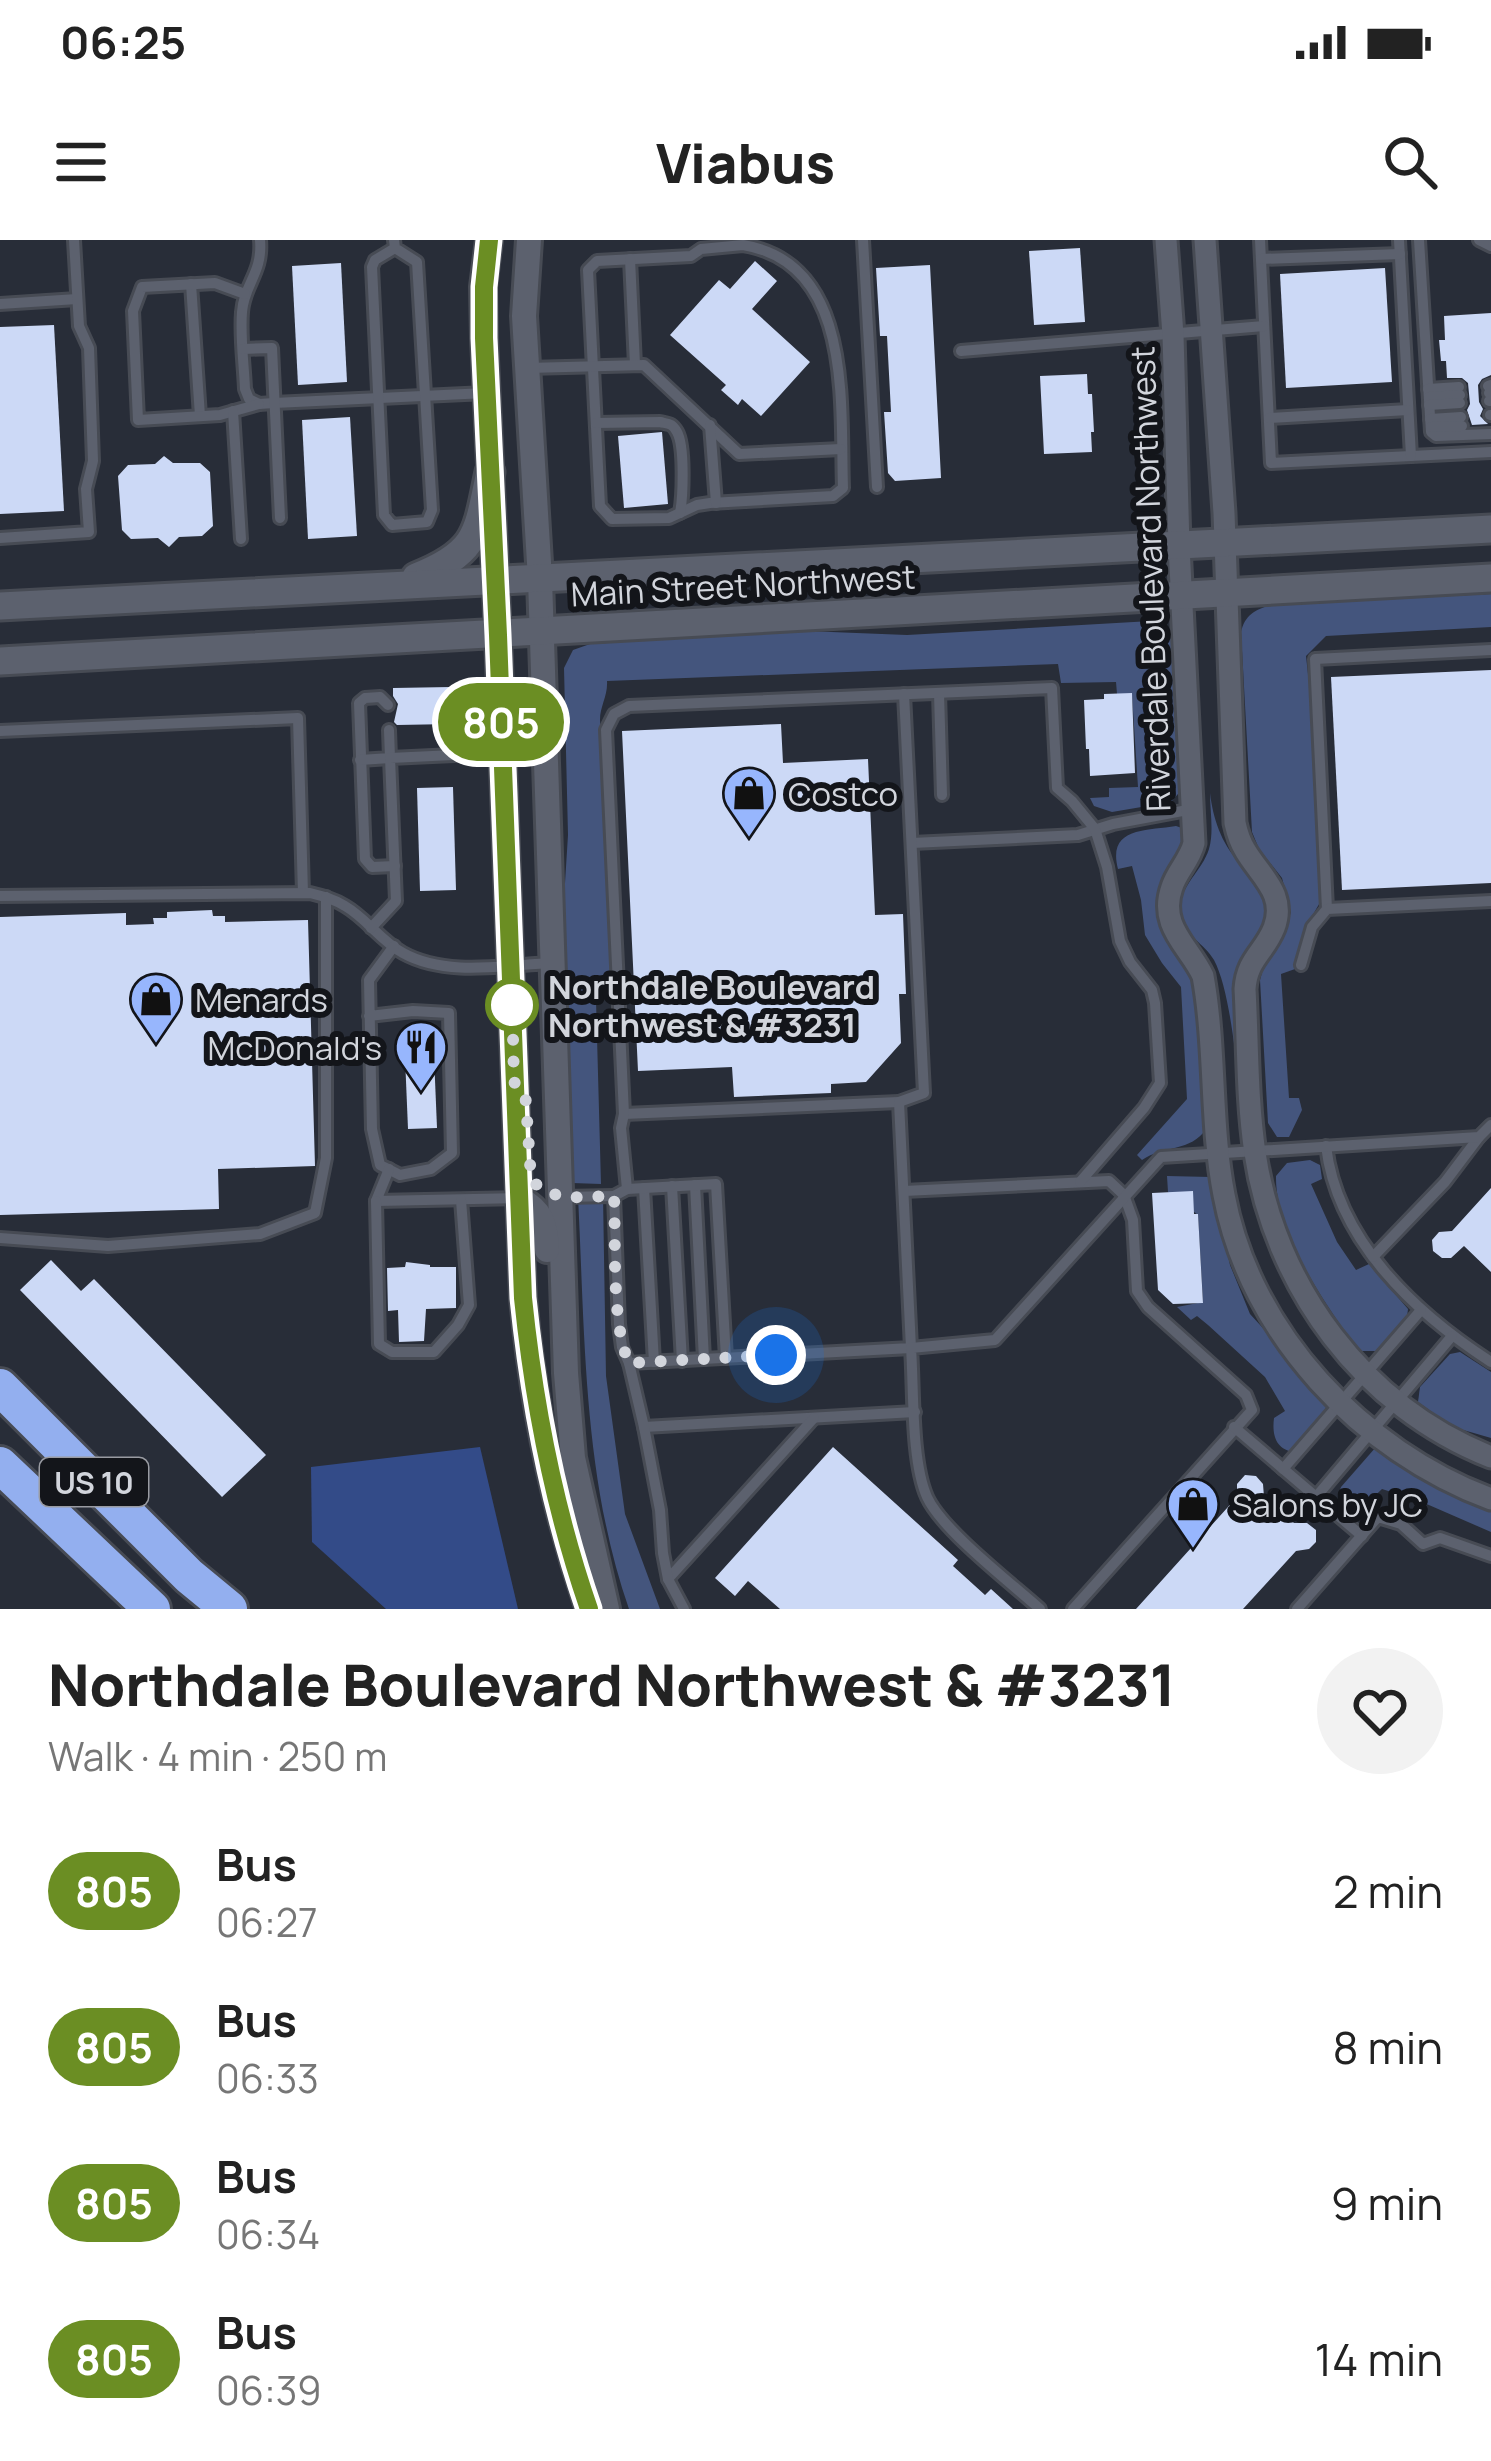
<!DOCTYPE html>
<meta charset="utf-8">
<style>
body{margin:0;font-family:Manrope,sans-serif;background:#f2f2f2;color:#222;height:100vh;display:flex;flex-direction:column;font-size:45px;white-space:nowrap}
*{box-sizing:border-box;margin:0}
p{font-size:39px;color:#767676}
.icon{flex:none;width:66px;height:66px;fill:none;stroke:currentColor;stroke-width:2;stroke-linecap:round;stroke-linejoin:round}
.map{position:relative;height:1369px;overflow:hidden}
.sheet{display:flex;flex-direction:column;background:#fff;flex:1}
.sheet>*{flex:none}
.badge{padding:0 24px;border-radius:39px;font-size:42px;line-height:78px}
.you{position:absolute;width:60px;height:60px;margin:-30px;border:9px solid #fff;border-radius:50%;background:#1a73e8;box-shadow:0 0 0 18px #1a73e833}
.map>.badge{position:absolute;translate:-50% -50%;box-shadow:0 0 0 6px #fff}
.round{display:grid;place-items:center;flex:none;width:126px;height:126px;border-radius:63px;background:#f2f2f2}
.overview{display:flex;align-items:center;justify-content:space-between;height:204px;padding:0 48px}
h1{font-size:57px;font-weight:800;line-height:90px}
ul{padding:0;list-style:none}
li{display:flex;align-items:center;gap:36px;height:156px;padding:0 48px}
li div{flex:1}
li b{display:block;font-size:45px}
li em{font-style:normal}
li .badge{min-width:132px;font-weight:700;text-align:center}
.status{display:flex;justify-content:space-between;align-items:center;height:84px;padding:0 60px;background:#fff;direction:ltr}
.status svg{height:33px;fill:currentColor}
header{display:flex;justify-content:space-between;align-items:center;height:156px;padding:0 48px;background:#fff;font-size:54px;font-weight:800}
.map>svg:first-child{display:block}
.green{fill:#44557d}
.water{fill:#334b88}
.building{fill:#ccd9f6}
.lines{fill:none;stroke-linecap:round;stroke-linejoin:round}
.service-casing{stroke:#474b54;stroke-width:16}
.minor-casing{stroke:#474b54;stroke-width:27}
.tertiary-casing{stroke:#474b54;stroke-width:30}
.secondary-casing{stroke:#474b54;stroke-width:33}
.motorway-casing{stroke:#474b54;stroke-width:42}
.service{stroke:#5c616e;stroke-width:10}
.minor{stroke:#5c616e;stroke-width:21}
.tertiary{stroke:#5c616e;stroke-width:24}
.secondary{stroke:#5c616e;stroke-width:27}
.motorway{stroke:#93afef;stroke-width:36}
.line-casing{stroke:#fff;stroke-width:27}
.line{stroke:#6b8e23;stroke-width:18}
.walk{stroke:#d2d5dc;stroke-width:12;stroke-dasharray:0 21.6}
.stop-dot{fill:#fff;stroke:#6b8e23;stroke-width:6}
.labels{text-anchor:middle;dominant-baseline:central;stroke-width:12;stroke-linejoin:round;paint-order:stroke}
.shield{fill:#13151a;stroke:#999ba2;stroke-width:3}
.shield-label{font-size:30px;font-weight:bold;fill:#d2d5dc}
.street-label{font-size:33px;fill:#d2d5dc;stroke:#13151a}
.poi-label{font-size:33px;fill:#d2d5dc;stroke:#13151a;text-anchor:start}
.stop-label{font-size:33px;font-weight:bold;fill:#d2d5dc;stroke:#13151a;text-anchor:start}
</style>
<div class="status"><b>06:25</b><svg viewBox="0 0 49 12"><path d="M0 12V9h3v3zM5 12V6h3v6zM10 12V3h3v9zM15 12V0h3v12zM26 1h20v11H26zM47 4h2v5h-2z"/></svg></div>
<header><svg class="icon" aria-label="menu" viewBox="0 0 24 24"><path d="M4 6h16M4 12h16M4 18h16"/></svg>Viabus<svg class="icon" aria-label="search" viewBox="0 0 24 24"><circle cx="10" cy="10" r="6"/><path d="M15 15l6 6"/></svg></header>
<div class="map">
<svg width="1491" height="1369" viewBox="0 0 1491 1369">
<rect width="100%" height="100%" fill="#282d38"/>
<g class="green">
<path d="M 1491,354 L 1491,387 L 1326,396 L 1306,416 L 1313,480 L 1323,658 C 1310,678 1296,705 1295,729 L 1281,734 L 1289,858 L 1299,858 L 1302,870 L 1289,897 L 1277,897 L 1268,883 L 1260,740 L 1264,725 L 1279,705 L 1286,688 L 1291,672 L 1282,638 L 1259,609 L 1252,592 L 1241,392 C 1245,375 1255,370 1270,365 Z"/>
<path d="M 1151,381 L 1164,386 L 1173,393 L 1184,547 L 1171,562 L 1112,572 L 1094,566 L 1090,558 L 1109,557 L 1109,548 L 1138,547 L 1132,455 L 1117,454 L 1116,442 L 1061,443 L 1058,424 L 607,441 C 608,456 600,466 600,480 L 612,758 L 596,760 L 601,944 L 572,943 L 570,941 L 563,675 L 568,595 L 564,428 L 573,410 L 590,404 L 806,391 L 907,395 Z"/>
<path d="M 1210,553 C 1213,578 1221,603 1239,622 C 1249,633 1263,643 1266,659 C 1273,688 1246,700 1239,726 C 1230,760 1237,803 1238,839 C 1235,808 1228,746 1214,720 C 1204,703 1185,696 1181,676 C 1176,647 1201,634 1209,609 C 1214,592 1210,571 1210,553 Z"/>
<path d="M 1176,586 L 1185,589 L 1187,597 L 1165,692 L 1170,703 L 1196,737 L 1206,889 C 1191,912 1164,905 1142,920 L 1137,915 L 1187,859 L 1181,747 L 1162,723 L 1145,695 L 1141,660 L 1132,626 L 1118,629 C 1107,587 1146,591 1176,586 Z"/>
<path d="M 1310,920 L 1320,925 L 1322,939 L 1311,944 L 1337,1002 L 1356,1030 L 1369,1024 L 1408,1069 L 1407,1077 L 1376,1111 L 1359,1111 C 1326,1066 1275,993 1276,936 L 1287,923 Z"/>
<path d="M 1167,936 L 1211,937 L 1230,1025 L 1250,1074 L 1283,1110 L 1326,1167 L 1329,1175 L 1292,1212 C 1275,1208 1272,1194 1274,1178 L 1285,1171 L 1265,1137 L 1208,1085 L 1197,1076 L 1191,1080 L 1177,1067 L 1203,1062 L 1198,975 L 1168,952 Z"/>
<path d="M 578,956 L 603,956 L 606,1136 L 625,1274 L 660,1369 L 629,1369 C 583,1237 585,1095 578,956 Z"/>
<path d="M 1460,1112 L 1491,1132 L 1491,1198 L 1453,1187 L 1418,1162 L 1420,1147 L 1450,1114 Z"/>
<path d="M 1376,1207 C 1413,1234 1449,1255 1491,1272 L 1491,1292 L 1422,1262 L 1382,1249 L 1364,1266 L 1352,1266 L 1343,1262 L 1339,1254 L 1341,1247 Z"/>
</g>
<path class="water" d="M 480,1207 L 518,1369 L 386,1369 L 312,1302 L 311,1227 Z"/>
<g class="building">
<path d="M 1080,8 L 1085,82 L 1034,85 L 1029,11 Z"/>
<path d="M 755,21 L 777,41 L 752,69 L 810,122 L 761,176 L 742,159 L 738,165 L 721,150 L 726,145 L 670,95 L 719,40 L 730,49 Z"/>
<path d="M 341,23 L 347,142 L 298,145 L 292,26 Z"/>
<path d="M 930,25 L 941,238 L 895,241 L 888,233 L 884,172 L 891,172 L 887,96 L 880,96 L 876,28 Z"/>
<path d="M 1385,28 L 1392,142 L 1286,148 L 1280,34 Z"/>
<path d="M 1491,73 L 1491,135 L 1482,139 L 1478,145 L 1479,162 L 1483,169 L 1480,176 L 1488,184 L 1472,185 L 1467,170 L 1470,164 L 1468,143 L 1462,138 L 1447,138 L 1446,121 L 1441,121 L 1439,100 L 1445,100 L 1444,76 Z"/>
<path d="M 54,85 L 64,271 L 0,274 L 0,87 Z"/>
<path d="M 1087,134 L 1088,154 L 1092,154 L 1094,192 L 1091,192 L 1092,212 L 1044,214 L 1040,136 Z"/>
<path d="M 350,177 L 357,296 L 308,299 L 302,180 Z"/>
<path d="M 662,192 L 668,264 L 624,268 L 618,196 Z"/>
<path d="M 164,216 L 173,223 L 200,223 L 210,232 L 213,286 L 202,296 L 179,297 L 169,307 L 158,298 L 131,299 L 122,290 L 118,236 L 128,225 L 155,224 Z"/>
<path d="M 1491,430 L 1491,643 L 1342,650 L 1331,437 Z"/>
<path d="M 451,447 L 452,484 L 397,485 L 394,482 L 398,464 L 393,456 L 393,448 Z"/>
<path d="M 1132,453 L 1135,533 L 1090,536 L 1089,509 L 1086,509 L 1084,460 L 1104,459 L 1104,454 Z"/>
<path d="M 781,484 L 783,523 L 868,519 L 875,675 L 903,674 L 906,754 L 899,754 L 901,803 L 866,842 L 831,844 L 831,853 L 734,857 L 732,827 L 638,831 L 622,491 Z"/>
<path d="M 453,547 L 456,650 L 420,651 L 417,548 Z"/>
<path d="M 212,670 L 213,676 L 225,676 L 225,682 L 308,680 L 315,926 L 218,929 L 219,969 L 0,975 L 0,677 L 126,673 L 126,685 L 154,684 L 153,678 L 167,678 L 167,672 Z"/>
<path d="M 434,816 L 437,888 L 408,889 L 405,817 Z"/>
<path d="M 1491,948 L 1491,1032 L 1464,1006 L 1451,1018 L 1442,1018 L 1433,1011 L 1432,1000 L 1439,992 L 1452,991 Z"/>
<path d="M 1193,951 L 1194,974 L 1198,974 L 1203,1063 L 1173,1064 L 1158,1050 L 1152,953 Z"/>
<path d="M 51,1020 L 81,1051 L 94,1039 L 266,1215 L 222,1257 L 20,1050 Z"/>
<path d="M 406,1022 L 430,1025 L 430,1027 L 456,1027 L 456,1068 L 426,1069 L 424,1101 L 399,1102 L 398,1070 L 388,1071 L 387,1028 L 405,1027 Z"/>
<path d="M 833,1207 L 958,1320 L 953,1326 L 985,1355 L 991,1349 L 1013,1369 L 780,1369 L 748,1341 L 735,1356 L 715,1338 Z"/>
<path d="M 1245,1235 L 1256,1236 L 1263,1244 L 1264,1257 L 1294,1283 L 1307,1283 L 1316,1290 L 1316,1302 L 1309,1309 L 1296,1311 L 1243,1369 L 1136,1369 L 1237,1257 L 1237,1244 Z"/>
</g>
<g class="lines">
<g class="service-casing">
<g id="service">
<path d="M 260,0 C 263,33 244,44 242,72 C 240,97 244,124 245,149 L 249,159 L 259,164 L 274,163 L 486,153"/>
<path d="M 394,0 L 395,8 L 417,22 L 432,270 L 427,282 L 392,285 L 384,275 L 372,27 L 375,20 L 395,8"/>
<path d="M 863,0 L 877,247"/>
<path d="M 1260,0 L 1271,223 L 1491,212"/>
<path d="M 1399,0 L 1411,216"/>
<path d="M 1419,0 L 1431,192 L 1436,196 L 1491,194"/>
<path d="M 1479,0 L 1491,6"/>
<path d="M 743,5 C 854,23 840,165 843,248 L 833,256 L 710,263 L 697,265 L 669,278 L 612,279 L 600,266 L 588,30 L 597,21 L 691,16 L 701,9 Z"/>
<path d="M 630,19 L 635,125"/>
<path d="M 1261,19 L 1400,14"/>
<path d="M 191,44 L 200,176"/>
<path d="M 245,54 L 215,43 L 142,47 L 133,71 L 138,180 L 220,175 L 259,164"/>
<path d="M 0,64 L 77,59"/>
<path d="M 243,109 L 272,108 L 280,278"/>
<path d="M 961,111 L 1264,86"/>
<path d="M 527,128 L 644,125 L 739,214 L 841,209"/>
<path d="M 1488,146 L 1491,145"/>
<path d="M 1428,149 L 1459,147"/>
<path d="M 1489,153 L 1491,153"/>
<path d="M 1429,157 L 1460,155"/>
<path d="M 1489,161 L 1491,161"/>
<path d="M 1429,165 L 1460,163"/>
<path d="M 233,171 L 241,299"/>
<path d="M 1490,175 L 1491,175"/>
<path d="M 1269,178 L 1408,170"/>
<path d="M 1430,179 L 1461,177"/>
<path d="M 596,183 L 660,182 C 669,184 672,183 677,192 C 685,206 683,257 680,273"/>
<path d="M 710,185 L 716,263"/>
<path d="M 1431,187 L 1462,186"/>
<path d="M 0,298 L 89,292 L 86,249 L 93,221 L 89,108 L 79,86 L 74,0"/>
<path d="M 939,453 L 942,555"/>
<path d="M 388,465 L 380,457 L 365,458 L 359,463 L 365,619 L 372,627 L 395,626"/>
<path d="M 0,491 L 298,478 L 303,653"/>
<path d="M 360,520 L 390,518 L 389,490"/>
<path d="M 912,603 L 1078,595 L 1113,584 L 1193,569"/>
<path d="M 0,656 L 310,653 C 322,656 334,659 345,666 C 366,678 381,701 403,713 C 446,737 505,725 552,723"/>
<path d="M 1327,669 L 1315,419 L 1491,410"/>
<path d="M 371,688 L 396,661 L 390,518 L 454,515"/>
<path d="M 1301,725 L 1312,687 L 1327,669 L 1491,661"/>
<path d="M 369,776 L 413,771 L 449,773 L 452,913 L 431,929 L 400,935 L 380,925 L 372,889 L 369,740 L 394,706"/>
<path d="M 624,874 L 899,862"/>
<path d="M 1326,906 C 1337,1000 1415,1073 1491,1122"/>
<path d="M 389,929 L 376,961 L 517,958"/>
<path d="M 695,945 L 704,1119"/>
<path d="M 672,946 L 682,1121"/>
<path d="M 644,948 L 654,1122"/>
<path d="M 627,949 L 716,944 L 726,1118"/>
<path d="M 904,951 L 1109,941 L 1124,955 L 1133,980 L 1137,1051 L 1148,1067 L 1246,1155 L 1252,1170 L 1073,1369"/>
<path d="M 563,957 L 614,956"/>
<path d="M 376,961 L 379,1104 L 392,1112 L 434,1112 L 458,1085 L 469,1065 L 461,960"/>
<path d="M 0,998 L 108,1006 L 260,994 L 315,973 L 326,918 L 326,657"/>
<path d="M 1373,1017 L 1445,942 L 1479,897"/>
<path d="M 629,1123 L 911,1108 L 899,862 L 924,853 L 904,454"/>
<path d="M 644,1187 L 915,1172"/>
<path d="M 1234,1187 L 1362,1296"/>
<path d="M 1283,1229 L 1421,1070"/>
<path d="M 1316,1257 L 1452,1096"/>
<path d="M 668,1339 L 814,1178"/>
<path d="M 684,1369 L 668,1339 L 663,1313 L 660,1270 L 644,1187 L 629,1123 L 622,1107 L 619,1084 L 614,956 L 627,949 L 621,888 L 624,874 L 606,490 L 614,474 L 629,466 L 1052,448 L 1057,548 L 1072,561 L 1095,589 L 1107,627 L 1120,701 L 1130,722 L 1152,750 L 1155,763 L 1160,843 L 1144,868 L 1080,942"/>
<path d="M 1040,1369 C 1011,1343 942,1290 927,1257 C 911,1221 914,1149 911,1108 L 995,1100 L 1161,917 L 1479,897 L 1491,885"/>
<path d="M 1297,1369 L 1378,1277 L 1401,1284 L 1423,1304 L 1440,1298 L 1491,1316"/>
</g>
</g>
<g class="minor-casing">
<g id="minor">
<path d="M 1166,0 L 1173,95 L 1179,306 L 1194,603 C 1190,620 1177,631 1172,647 C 1158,686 1189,706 1203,736 C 1216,808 1210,883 1224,955 C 1250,1094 1362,1211 1491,1259"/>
<path d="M 1205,0 L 1224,273 L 1235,583 C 1237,592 1240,602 1245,610 C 1260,636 1287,654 1274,688 C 1264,713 1247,719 1245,749 C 1248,803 1247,860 1255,913 C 1275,1047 1364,1167 1491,1217"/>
</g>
</g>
<g class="tertiary-casing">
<g id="tertiary">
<path d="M 489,0 L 483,47 L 484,98 L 498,395 L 523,1058 C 533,1164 554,1268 589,1369"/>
<path d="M 529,0 L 524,76 L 540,339 L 566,1133 L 573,1218 L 607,1369"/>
<path d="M 518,958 C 542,970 546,984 547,1010"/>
</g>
</g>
<g class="secondary-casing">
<g id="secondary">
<path d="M 416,337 C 479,312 477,293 490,232"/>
<path d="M 0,366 L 1491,289"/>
<path d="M 0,421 L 1491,338"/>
</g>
</g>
<g class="motorway-casing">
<g id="motorway">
<path d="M 0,1147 L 189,1336 L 229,1369"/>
<path d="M 0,1225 L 152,1369"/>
</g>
</g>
<use href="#service" class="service"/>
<use href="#minor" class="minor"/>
<use href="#tertiary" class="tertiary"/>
<use href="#secondary" class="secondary"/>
<use href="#motorway" class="motorway"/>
</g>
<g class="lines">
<g class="line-casing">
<path id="line" d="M 489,0 L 484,47 L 484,98 L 498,395 L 523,1058 C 534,1165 554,1268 589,1369"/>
</g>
<use href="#line" class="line"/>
<path class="walk" d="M 512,765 L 512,750 L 514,842 L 525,854 L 526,863 L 531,938 C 548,964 587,956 614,956 C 616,1001 611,1084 629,1123 L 776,1115"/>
</g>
<defs>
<g id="shop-pin" transform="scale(2.7)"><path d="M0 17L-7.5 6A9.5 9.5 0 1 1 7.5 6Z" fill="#97b6fd" stroke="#13151a"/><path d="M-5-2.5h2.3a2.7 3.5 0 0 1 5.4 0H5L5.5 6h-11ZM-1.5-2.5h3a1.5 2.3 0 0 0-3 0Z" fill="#111"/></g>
<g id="restaurant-pin" transform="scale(2.7)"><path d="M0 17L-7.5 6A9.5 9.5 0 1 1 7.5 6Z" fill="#97b6fd" stroke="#13151a"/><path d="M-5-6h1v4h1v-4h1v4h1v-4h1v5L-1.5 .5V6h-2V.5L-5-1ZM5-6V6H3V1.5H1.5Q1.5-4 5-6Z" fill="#111"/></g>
</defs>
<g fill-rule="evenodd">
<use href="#shop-pin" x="749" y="553"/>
<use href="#shop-pin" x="156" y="759"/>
<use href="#restaurant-pin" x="421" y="807"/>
<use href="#shop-pin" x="1193" y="1264"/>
</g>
<circle class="stop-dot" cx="512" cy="765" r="24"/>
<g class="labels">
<rect class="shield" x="40" y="1218" width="108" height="48" rx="9"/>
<g class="shield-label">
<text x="94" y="1242">US 10</text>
</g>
<g class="street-label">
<text transform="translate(1150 339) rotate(-92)">Riverdale Boulevard Northwest</text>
<text transform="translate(743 345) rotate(-3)">Main Street Northwest</text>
</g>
<g class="poi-label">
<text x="788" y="553">Costco</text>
<text x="195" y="759">Menards</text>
<text x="382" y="807" text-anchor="end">McDonald's</text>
<text x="1232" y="1264">Salons by JC</text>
</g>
<g class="stop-label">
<text x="548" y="746">Northdale Boulevard<tspan x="548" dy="38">Northwest &amp; #3231</tspan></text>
</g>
</g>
</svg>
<div class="you" style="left:776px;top:1115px"></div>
<b class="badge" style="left:501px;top:482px;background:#6b8e23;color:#fff">805</b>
</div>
<section class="sheet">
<div class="overview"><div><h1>Northdale Boulevard Northwest &amp; #3231</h1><p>Walk · 4 min · 250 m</p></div><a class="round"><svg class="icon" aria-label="heart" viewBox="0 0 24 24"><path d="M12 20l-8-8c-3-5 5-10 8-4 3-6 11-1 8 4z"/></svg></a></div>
<ul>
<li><span class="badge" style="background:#6b8e23;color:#fff">805</span><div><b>Bus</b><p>06:27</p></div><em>2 min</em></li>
<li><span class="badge" style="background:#6b8e23;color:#fff">805</span><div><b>Bus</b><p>06:33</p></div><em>8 min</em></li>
<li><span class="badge" style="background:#6b8e23;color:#fff">805</span><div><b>Bus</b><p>06:34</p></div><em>9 min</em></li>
<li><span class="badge" style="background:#6b8e23;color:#fff">805</span><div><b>Bus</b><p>06:39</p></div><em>14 min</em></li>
</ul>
</section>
